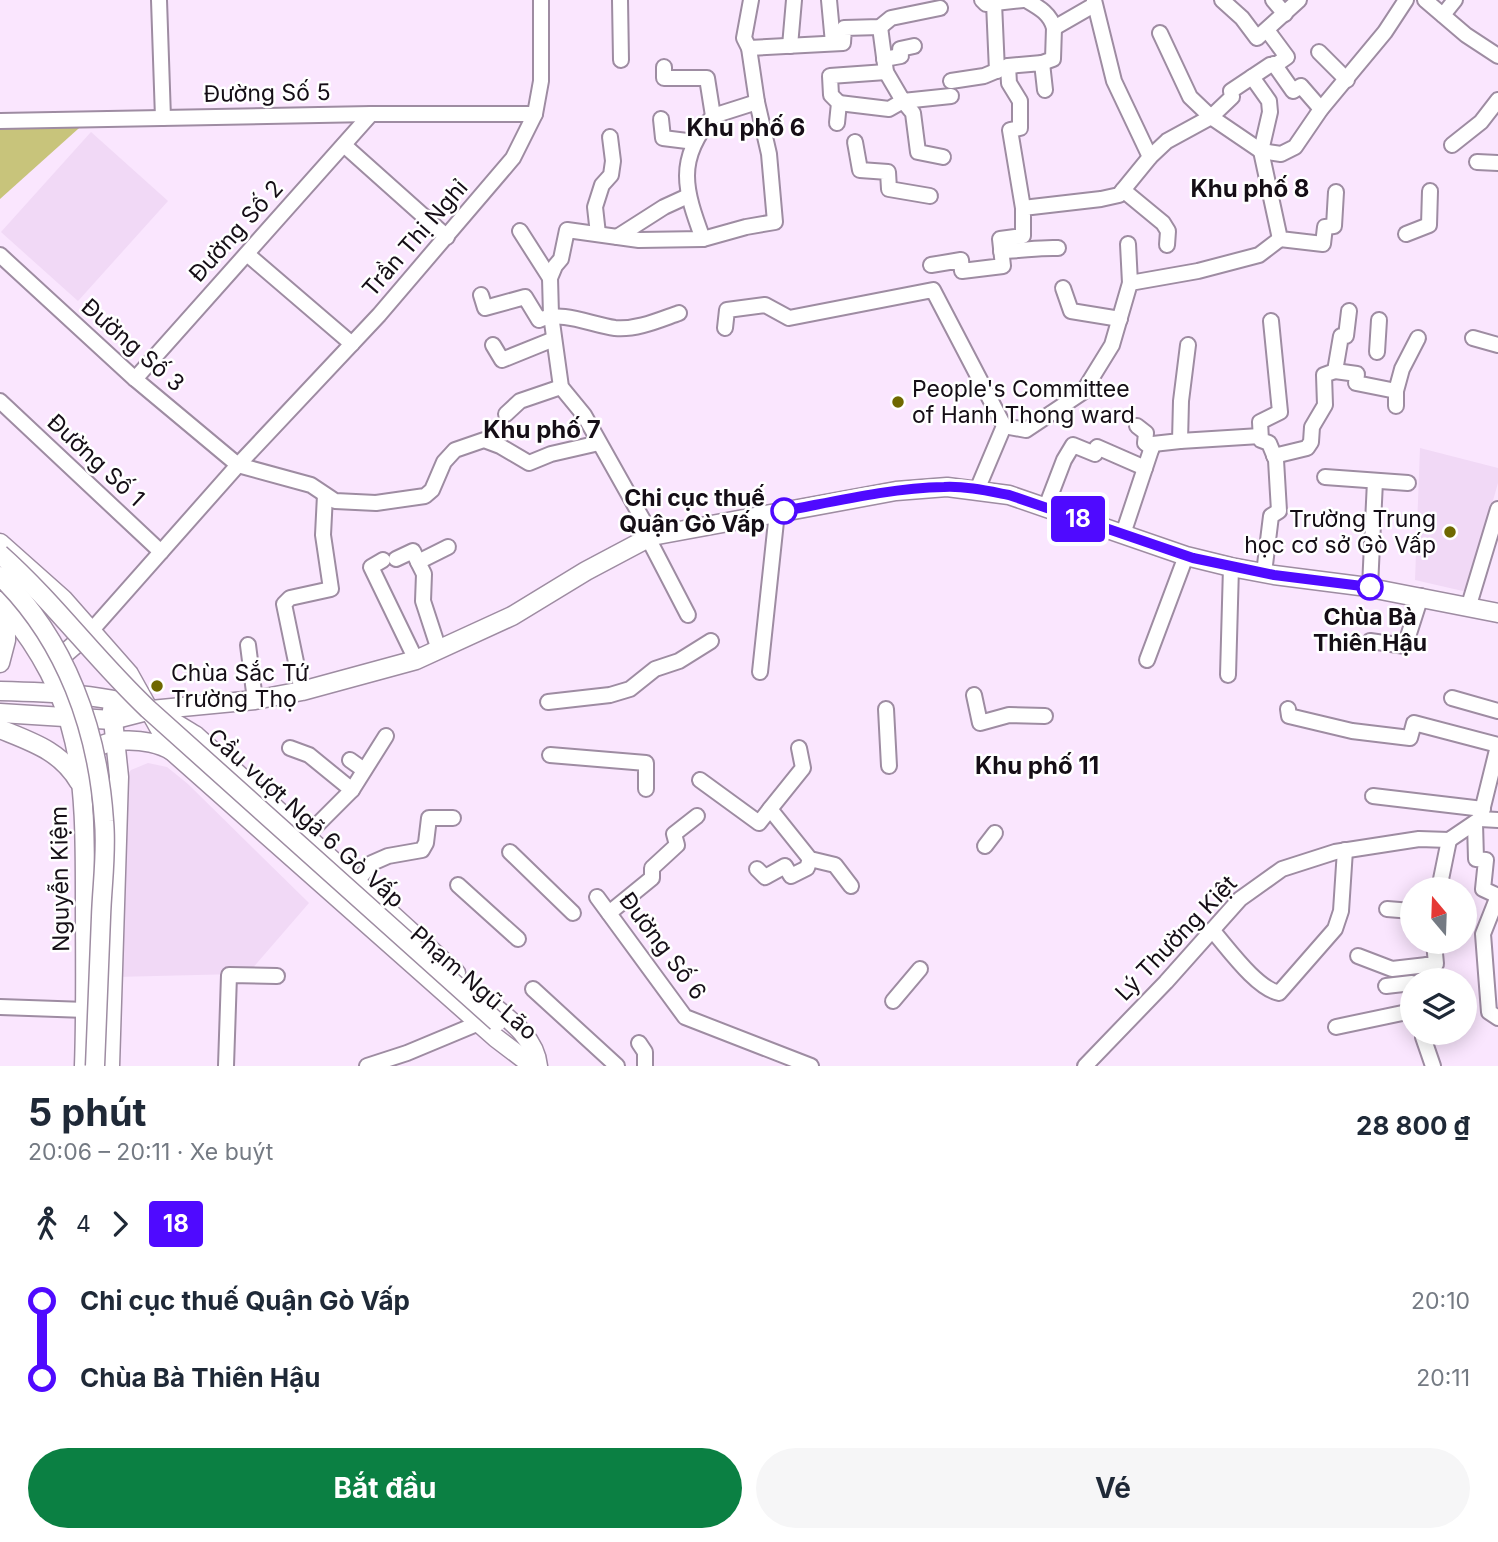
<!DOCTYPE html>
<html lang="vi">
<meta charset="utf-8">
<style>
body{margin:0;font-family:Inter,sans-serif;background:#f6f6f7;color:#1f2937;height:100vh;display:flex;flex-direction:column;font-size:26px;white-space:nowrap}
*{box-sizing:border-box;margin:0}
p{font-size:23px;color:#747a83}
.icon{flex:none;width:38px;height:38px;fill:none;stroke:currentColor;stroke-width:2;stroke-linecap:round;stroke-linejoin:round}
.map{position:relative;height:1066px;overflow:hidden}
.details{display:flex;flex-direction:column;background:#fff;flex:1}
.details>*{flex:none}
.badge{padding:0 14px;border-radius:5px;font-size:24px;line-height:46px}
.needle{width:46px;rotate:341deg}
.buttons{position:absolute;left:1400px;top:877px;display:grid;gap:14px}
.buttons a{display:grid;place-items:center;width:77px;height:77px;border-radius:50%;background:#fff;box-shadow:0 4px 18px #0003;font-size:35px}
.map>.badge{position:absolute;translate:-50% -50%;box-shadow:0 0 0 4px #fff}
.legs{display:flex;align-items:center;gap:10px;height:77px;padding:0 28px;font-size:23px}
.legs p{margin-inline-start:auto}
.head{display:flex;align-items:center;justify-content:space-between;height:119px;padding:0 28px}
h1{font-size:38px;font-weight:700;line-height:52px}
.cta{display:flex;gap:14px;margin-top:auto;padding:14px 28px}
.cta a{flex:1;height:80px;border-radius:42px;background:#0b8043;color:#fff;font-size:28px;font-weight:700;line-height:80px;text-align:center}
.cta a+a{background:#f6f6f7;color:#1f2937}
ul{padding:0 28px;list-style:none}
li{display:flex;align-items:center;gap:24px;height:77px;font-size:26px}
li i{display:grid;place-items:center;width:10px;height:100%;margin:0 9px;background:currentColor}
li i::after{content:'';width:18px;height:18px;margin:-9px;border:5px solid;border-radius:50%;background:#fff}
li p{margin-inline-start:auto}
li:first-child i{background:linear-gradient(#0000 50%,currentColor 0)}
li:last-child i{background:linear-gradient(currentColor 50%,#0000 0)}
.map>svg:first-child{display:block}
.built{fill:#f1d9f6}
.green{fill:#c8c47b}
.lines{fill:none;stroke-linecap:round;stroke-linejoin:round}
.minor-casing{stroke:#9e8ca2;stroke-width:18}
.major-casing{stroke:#9e8ca2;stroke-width:21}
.minor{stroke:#fff;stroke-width:14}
.major{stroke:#fff;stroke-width:18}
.major-bridge-casing{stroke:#9e8ca2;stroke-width:21;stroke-linecap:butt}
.major-bridge{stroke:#fff;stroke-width:18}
.line-1-casing{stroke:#fff;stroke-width:16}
.line-1{stroke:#4f0aff;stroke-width:10}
.poi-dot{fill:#6f6800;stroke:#fff;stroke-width:2.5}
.stop-1-dot{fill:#fff;stroke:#4f0aff;stroke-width:3.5}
.labels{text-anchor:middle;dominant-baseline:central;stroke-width:5;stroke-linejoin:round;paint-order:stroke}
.street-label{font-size:23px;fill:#150e16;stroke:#fff}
.poi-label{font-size:23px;fill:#150e16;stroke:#fff;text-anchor:start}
.stop-label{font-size:23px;font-weight:bold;fill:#150e16;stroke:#fff;text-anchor:end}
.neighbourhood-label{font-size:24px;font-weight:bold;fill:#150e16;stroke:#fff}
</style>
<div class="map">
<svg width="1498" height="1066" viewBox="0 0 1498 1066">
<rect width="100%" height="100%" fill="#fae6fe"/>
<g class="built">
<path d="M 91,132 L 168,201 L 78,301 L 1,232 Z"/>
<path d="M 1420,448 L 1498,468 L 1498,483 L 1467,592 L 1415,580 Z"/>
<path d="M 148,763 L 167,767 L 188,784 L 309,903 L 250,971 L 238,974 L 115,977 L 125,777 L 131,770 Z"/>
</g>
<path class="green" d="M 88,120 L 0,199 L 0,121 Z"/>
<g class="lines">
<g class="minor-casing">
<g id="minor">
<path d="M 159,0 L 163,118"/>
<path d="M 620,0 L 621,60"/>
<path d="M 829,0 L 833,43"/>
<path d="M 982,0 L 986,4 L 1023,0"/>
<path d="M 1026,0 C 1038,7 1050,13 1054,28 L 1094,5"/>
<path d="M 1094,0 L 1114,81 L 1150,157"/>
<path d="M 1222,0 L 1242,18 L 1257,38 L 1299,0"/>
<path d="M 1273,0 L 1285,14"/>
<path d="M 1425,0 L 1466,35 L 1498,56"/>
<path d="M 994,3 L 997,71"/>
<path d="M 1443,15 L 1455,0"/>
<path d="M 880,27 L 886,72 L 903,101 L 951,96"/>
<path d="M 1160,33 L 1190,97 L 1211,117 L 1261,151 L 1281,154 L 1295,147 L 1321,109 L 1385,32 L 1406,0"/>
<path d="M 790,46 L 794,0"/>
<path d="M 749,48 L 843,43 L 844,28 L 880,27 L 891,18 L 940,8"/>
<path d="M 1319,52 L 1347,80"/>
<path d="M 884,59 L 901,56 L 900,49 L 914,46"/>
<path d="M 1042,63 L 1053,59 L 1054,28"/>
<path d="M 1274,64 L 1293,91 L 1301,86 L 1321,109"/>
<path d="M 1008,66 L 1009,83 L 1020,101 L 1020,128 L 1010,130 L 1023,208"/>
<path d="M 664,67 L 664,78 L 707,78 L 713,116 C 675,160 685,190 703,239"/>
<path d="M 1252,77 L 1269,101 L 1270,112 L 1261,151 L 1280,239 L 1323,244 L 1325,227 L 1334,226 L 1336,192"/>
<path d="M 951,81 L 984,76 L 1008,66 L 1042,63 L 1045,90"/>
<path d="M 839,103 L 889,109 L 903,101 L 913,113 L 918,152 L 943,157"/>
<path d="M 713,116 L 757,102"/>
<path d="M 661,119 L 663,138 L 695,142"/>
<path d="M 0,121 L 371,114 L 535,114"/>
<path d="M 837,123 L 839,103 L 831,95 L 830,76 L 886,72"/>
<path d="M 855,142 L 860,170 L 888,172 L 889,189 L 930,196"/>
<path d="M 344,145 L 447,237"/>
<path d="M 1452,145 L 1481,122 L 1498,100"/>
<path d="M 1477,162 L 1498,163"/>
<path d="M 1123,190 L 1163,223 L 1168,231 L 1167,245"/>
<path d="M 520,231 L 550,278"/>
<path d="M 598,234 L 595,207 L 602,185 L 611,175 L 613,161 L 610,137"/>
<path d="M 1406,234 L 1429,225 L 1430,191"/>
<path d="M 617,237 L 664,207 L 688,196"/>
<path d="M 1128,244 L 1130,283"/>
<path d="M 1001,251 C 1021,251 1039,247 1058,248"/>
<path d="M 247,254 L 352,344"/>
<path d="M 0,255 L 135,379 L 238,465 L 311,485 L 335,501 L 376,503 L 425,496 L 432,490 L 444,462 L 455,450 L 484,440 L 500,446 L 529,463 L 551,454 L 599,443"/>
<path d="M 931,265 L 961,260 L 962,271 L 1003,266 L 1000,239 L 1023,236 L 1023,208 L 1101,199 L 1119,195 L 1150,157 L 1167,141 L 1211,117 L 1232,97 L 1231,91 L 1270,65 L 1277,64 L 1287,57 L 1267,30"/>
<path d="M 1063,288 L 1071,311 L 1120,319"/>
<path d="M 481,295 L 485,308 L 525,297 L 539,320 C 563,310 591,325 615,328 C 637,330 659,320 679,313"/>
<path d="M 725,328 L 727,310 L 765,305 L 789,318 L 933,290 L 1004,426 L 977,490"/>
<path d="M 1473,338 L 1498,345"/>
<path d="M 493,345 L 502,360 L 554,339"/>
<path d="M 1377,352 L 1379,320"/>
<path d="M 1335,371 L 1357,374 L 1356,383 L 1396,391 L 1396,406"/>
<path d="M 135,379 L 371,114"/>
<path d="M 1396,391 L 1402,369 L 1418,338"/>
<path d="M 0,401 L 161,552"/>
<path d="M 506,414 L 520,401 L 561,387"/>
<path d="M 1004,426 L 1026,430 L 1083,392 L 1112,345 L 1130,283 L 1198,271 L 1259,255 L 1280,239"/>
<path d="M 1137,426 L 1146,433 L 1145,443 L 1152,448"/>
<path d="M 1180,441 L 1260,436"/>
<path d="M 1274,456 L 1307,448 L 1311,442 L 1312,427 L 1325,405 L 1324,375 L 1335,371 L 1341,336 L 1346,336 L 1349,311"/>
<path d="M 1325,477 L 1408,483"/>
<path d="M 1046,507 L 1064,460 L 1073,445 L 1095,454 L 1097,447 L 1145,468"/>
<path d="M 1123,534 L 1153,444 L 1180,441 L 1181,401 L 1188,345"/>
<path d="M 652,536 L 584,415 L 561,387 L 551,315 L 550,278 L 555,266 L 561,259 L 567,230 L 639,240 L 703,239 L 746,227 L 775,222 L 769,154 L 757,102 L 749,48 L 744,38 L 751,0"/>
<path d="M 648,538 L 688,615"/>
<path d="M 396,559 L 413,551 L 418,562"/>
<path d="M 383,560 L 371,567 L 416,660"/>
<path d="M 1264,573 L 1271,516 L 1279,511 L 1276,460 L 1269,443 L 1261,440 L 1260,422 L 1280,412 L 1271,321"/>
<path d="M 1370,587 L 1375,481"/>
<path d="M 1469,605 L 1498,509"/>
<path d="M 91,631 L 238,465 L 379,315 L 513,158 L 535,114 L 541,81 L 541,0"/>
<path d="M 1370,641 L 1405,646 L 1421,596"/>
<path d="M 248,645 L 255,700"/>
<path d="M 439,650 L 423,601 L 424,574 L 418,562 L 448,547"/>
<path d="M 1147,660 L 1186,556"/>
<path d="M 760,672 L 777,512"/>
<path d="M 1228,675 L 1231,567"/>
<path d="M 302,691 L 284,604 L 290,598 L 331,589 L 323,535 L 325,495"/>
<path d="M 974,695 L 980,723 L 1009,715 L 1045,716"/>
<path d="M 1452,698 L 1498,711"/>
<path d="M 548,702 L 610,695 L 630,689 L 655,669 L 679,661 L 711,641"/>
<path d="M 886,709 L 889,766"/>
<path d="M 1288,709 L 1289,716 L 1352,731 L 1410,738 L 1414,723 L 1498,745"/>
<path d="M 290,748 L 309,755 L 352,790"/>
<path d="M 799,748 L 803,768 L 770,809 L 810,859 L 835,865 L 851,886"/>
<path d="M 550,755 L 646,763 L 646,789"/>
<path d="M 350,760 L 364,770"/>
<path d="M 700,780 L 759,823 L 770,809"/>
<path d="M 1373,796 L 1483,809"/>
<path d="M 1480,819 L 1498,820"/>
<path d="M 1475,823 L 1476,859 L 1486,860 L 1483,889 L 1498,896 L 1483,934 L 1489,1012 L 1498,1018"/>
<path d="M 306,836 L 352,790 L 386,736"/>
<path d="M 985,846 L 995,833"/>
<path d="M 510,852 L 573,913"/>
<path d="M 757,869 L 765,877 L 785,866 L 791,876 L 807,868 L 810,859"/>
<path d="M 356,883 L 372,863 L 388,856 L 422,850 L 426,843 L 429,818 L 453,818"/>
<path d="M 458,885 L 518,939"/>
<path d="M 1439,889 L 1449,840"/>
<path d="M 597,897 L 685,1017 L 811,1066"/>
<path d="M 1387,909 L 1412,911"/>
<path d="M 609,913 L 652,878 L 652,868 L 677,845 L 674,834 L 697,816"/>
<path d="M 1212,930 C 1228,948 1256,988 1279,993 L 1335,929 L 1341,911 L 1345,850"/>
<path d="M 1358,956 L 1392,969 L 1427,965"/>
<path d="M 1427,980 L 1429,979 L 1427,965 L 1436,964 L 1434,942"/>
<path d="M 1386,986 L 1412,983"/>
<path d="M 533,989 L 617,1066"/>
<path d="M 893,1001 L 920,969"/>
<path d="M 0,1007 L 86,1010"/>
<path d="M 1336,1027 L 1412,1011"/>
<path d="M 1423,1037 L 1433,1066"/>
<path d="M 639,1043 L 645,1052 L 645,1066"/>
<path d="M 226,1066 L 229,975 L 277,976"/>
<path d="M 367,1066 L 407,1053 L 479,1023"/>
<path d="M 1085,1066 L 1166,982 L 1240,899 L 1282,869 L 1335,852 L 1419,839 L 1449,840 L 1480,819 L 1498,746"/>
</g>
</g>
<g class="major-casing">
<g id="major">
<path d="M 0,543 L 63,599 L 129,674 L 172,751 L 496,1038 L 533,1066"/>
<path d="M 0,601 C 85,700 85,777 85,900 C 85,956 86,1011 84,1066"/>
<path d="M 0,663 L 6,640 L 6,608"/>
<path d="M 49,667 L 91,631"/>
<path d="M 0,691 C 43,692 113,694 152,711 C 167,717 181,727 195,735 L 456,973"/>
<path d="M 0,713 L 112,720 L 151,710 L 255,700 L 302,691 L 416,660 L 512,616 L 586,571 L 652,536 L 896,491 L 947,487 L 1009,495 L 1186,556 L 1231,567 L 1274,575 L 1360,586 L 1498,613"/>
<path d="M 0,729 C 32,742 61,751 79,782"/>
<path d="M 83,760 C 99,734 149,737 172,751"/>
<path d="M 482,997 C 504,1016 535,1035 538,1066"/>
<path d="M 110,1066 L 119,777 L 112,710"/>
</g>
</g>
<use href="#minor" class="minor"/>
<use href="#major" class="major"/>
<g class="major-bridge-casing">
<g id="major-bridge">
<path d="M 0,554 C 54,602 96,660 148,709 L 497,1022"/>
<path d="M 0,576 C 66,640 98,730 104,821 C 107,852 102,885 101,917 C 99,966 97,1016 95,1066"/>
</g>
</g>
<use href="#major-bridge" class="major-bridge"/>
</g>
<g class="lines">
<g class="line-1-casing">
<path id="line-1" d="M 784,511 C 837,501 891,488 944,487 C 966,486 988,491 1009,495 L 1193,558 L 1274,575 L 1370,587"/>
</g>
<use href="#line-1" class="line-1"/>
</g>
<g class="poi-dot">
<circle cx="898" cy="402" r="7"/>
<circle cx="1450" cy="532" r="7"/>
<circle cx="157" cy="686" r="7"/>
</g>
<g class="stop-1-dot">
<circle cx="784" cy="511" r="12"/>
<circle cx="1370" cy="587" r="12"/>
</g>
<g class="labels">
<g class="street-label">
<text transform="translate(267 93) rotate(-1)">Đường Số 5</text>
<text transform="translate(236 231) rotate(-48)">Đường Số 2</text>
<text transform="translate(415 238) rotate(-49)">Trần Thị Nghỉ</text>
<text transform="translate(133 345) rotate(41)">Đường Số 3</text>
<text transform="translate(96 460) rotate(43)">Đường Số 1</text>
<text transform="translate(306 818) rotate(42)">Cầu vượt Ngã 6 Gò Vấp</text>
<text transform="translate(60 879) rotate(-91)">Nguyễn Kiệm</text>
<text transform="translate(1176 938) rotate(-46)">Lý Thường Kiệt</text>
<text transform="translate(663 946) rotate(53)">Đường Số 6</text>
<text transform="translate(474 983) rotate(41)">Phạm Ngũ Lão</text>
</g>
<g class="poi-label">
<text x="912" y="389">People's Committee<tspan x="912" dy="26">of Hanh Thong ward</tspan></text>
<text x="1436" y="519" text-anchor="end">Trường Trung<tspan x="1436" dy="26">học cơ sở Gò Vấp</tspan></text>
<text x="171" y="673">Chùa Sắc Tứ<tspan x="171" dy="26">Trường Thọ</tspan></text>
</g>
<g class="stop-label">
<text x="765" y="498">Chi cục thuế<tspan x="765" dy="26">Quận Gò Vấp</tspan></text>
<text x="1370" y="617" text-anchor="middle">Chùa Bà<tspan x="1370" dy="26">Thiên Hậu</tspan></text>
</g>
<g class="neighbourhood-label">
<text x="746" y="127">Khu phố 6</text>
<text x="1250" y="188">Khu phố 8</text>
<text x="542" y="429">Khu phố 7</text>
<text x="1037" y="765">Khu phố 11</text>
</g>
</g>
</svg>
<div class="buttons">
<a><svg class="needle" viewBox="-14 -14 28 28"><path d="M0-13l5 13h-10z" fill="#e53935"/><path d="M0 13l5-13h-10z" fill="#747a83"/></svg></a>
<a><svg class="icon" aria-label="layers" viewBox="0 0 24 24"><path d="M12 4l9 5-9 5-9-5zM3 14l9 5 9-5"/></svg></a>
</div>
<b class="badge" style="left:1078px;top:519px;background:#4f0aff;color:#fff">18</b>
</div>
<section class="details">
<div class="head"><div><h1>5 phút</h1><p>20:06 – 20:11 · Xe buýt</p></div><b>28 800 ₫</b></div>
<div class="legs"><svg class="icon" aria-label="walk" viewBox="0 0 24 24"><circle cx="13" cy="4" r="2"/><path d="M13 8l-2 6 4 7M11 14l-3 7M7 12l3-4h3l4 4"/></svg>4<svg class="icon" aria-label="forward" viewBox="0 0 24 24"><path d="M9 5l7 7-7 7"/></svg><b class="badge" style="background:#4f0aff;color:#fff">18</b></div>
<ul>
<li><i style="color:#4f0aff"></i><b>Chi cục thuế Quận Gò Vấp</b><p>20:10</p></li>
<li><i style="color:#4f0aff"></i><b>Chùa Bà Thiên Hậu</b><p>20:11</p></li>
</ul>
<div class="cta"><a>Bắt đầu</a><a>Vé</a></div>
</section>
